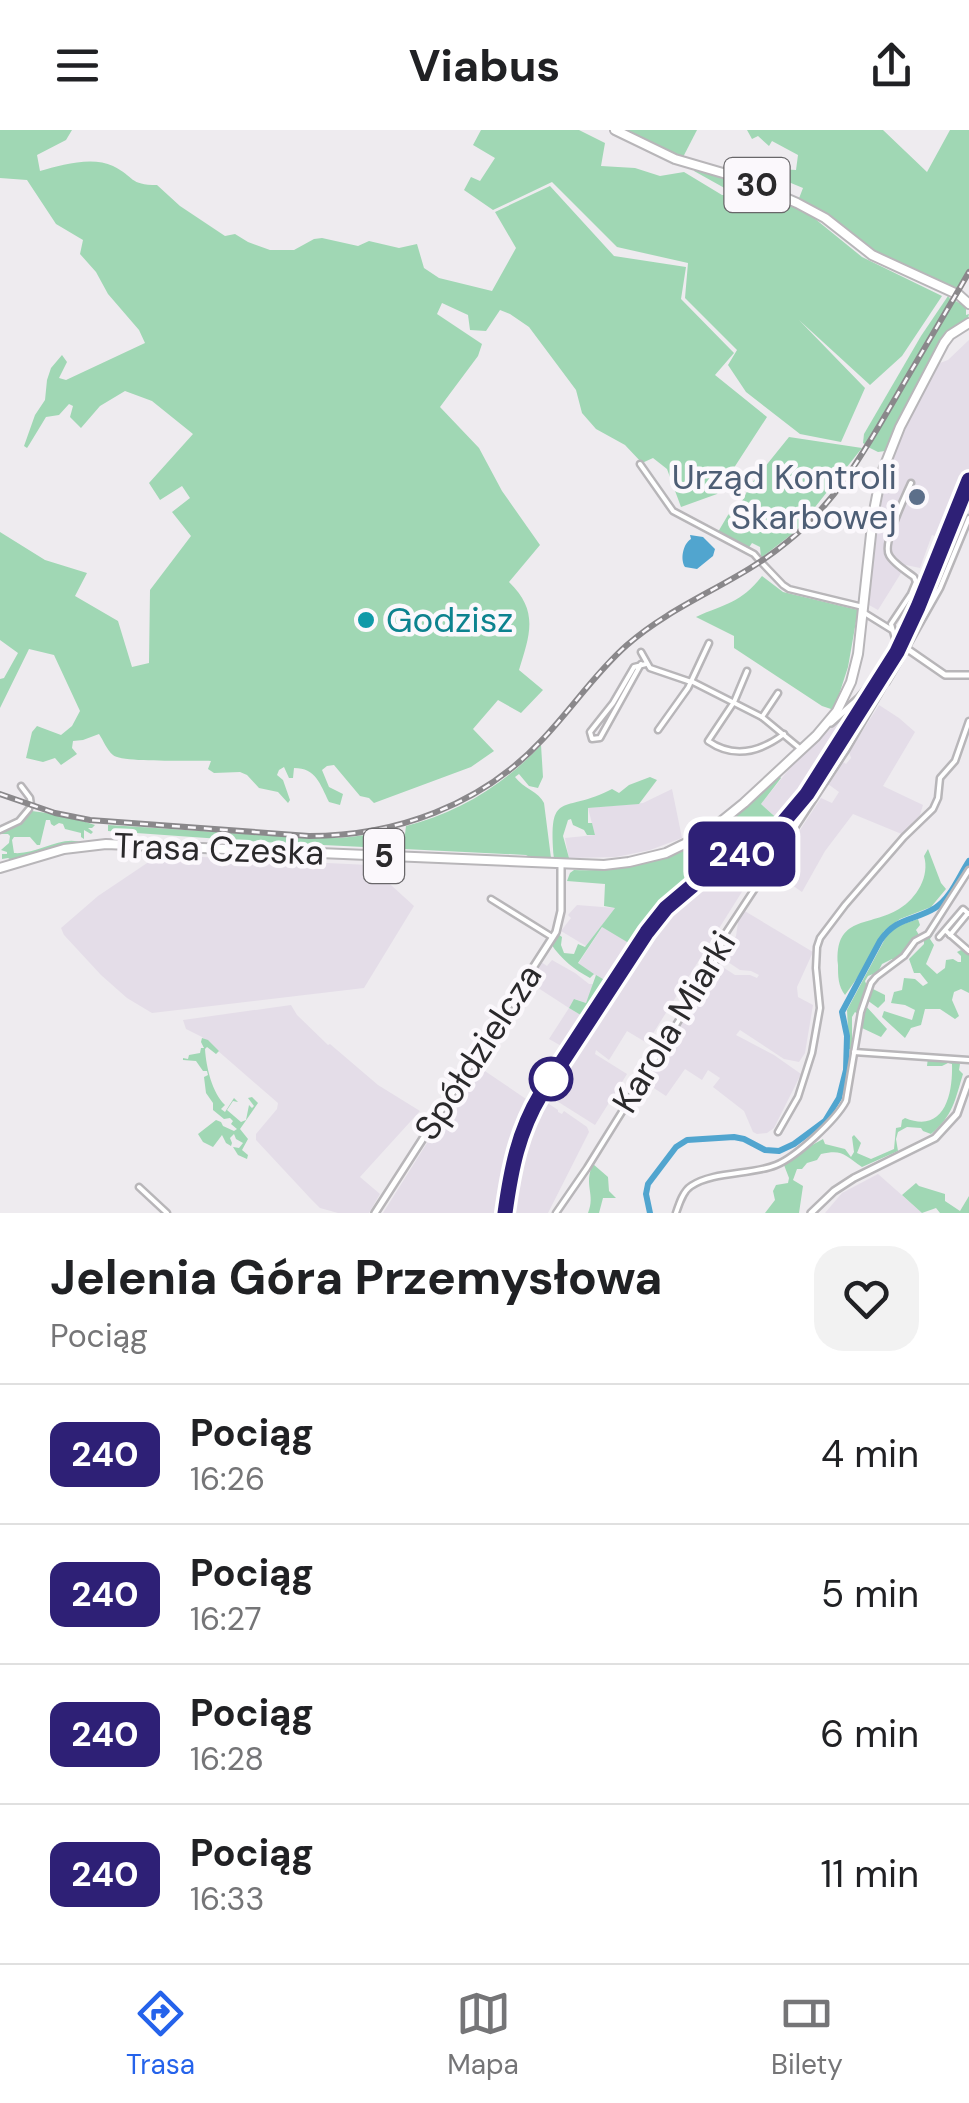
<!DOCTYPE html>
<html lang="pl">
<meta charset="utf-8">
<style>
body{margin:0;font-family:"DM Sans",sans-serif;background:#f2f2f2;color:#202124;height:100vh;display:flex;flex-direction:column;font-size:38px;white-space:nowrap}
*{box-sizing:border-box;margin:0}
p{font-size:32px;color:#757577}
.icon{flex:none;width:55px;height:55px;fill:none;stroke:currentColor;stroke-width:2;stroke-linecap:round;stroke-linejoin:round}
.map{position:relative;height:1083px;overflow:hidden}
.details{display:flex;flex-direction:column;background:#fff;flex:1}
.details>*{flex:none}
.badge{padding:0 20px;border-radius:15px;font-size:35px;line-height:65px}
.map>.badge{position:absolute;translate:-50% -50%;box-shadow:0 0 0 5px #fff}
.round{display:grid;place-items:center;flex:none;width:105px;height:105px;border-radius:30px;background:#f2f2f2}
.overview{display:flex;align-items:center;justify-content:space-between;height:170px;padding:0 50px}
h1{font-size:48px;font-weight:700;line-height:75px}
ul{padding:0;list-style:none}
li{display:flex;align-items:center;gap:30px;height:140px;padding:0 50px;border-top:2px solid #e0e0e0}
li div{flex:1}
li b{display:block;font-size:38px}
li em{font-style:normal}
li .badge{min-width:110px;font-weight:700;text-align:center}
header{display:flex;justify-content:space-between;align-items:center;height:130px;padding:0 50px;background:#fff;font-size:45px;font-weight:700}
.tabs{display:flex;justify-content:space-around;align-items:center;height:140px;border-top:2px solid #e0e0e0;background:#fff;font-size:28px;color:#757577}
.tabs a{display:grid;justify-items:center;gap:5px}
.tabs .selected{color:#2563eb}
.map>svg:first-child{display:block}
.built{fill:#e4dde8}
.green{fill:#a0d7b4}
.water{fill:#51a5cf}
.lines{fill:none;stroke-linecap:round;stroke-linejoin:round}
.river{stroke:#51a5cf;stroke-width:6}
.minor-casing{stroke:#b8b6b9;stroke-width:9}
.tertiary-casing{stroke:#b8b6b9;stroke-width:10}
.primary-casing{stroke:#b8b6b9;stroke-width:12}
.minor{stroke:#fff;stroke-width:4}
.tertiary{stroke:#fff;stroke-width:5}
.primary{stroke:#fff;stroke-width:8}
.rail-casing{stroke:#8a888b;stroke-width:6}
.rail{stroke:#fbf8fc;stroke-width:2.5;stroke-dasharray:8;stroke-linecap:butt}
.line-casing{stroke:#fff;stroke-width:22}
.line{stroke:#2e2076;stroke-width:15}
.service-dot{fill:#5c6f8a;stroke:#fbf8fc;stroke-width:4}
.culture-dot{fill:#0f9aa8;stroke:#fbf8fc;stroke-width:4}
.stop-dot{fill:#fff;stroke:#2e2076;stroke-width:5}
.labels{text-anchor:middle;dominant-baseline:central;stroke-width:9;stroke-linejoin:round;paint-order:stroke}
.shield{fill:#fbf8fc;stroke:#69676a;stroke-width:2.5}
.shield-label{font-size:32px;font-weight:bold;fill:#2a292b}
.service-label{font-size:35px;fill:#4e5e75;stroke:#fbf8fc;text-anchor:end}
.culture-label{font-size:35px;fill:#0d838f;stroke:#fbf8fc;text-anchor:start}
.street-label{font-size:35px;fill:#2a292b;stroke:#fbf8fc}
</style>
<header><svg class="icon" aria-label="menu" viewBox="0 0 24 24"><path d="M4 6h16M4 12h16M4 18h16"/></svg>Viabus<svg class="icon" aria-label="share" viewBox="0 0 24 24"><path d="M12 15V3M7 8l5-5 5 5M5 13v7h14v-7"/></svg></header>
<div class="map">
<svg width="969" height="1083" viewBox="0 0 969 1083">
<rect width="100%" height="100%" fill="#eeebef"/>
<g class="built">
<path d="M 969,210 L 969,382 L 933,467 L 879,558 L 874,556 L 898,515 L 935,406 L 932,405 L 920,438 L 906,435 L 878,480 L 869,475 L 877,394 L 890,332 L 914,281 L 940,233 L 948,230 Z"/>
<path d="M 879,575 L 899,588 L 915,602 L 883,656 L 923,675 L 918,691 L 904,705 L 853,684 L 825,721 L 802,762 L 779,746 L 783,739 L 781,729 L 821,668 L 832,673 L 839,662 L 828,654 L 843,632 L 846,634 L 851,628 L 849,622 Z"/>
<path d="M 846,584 L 849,592 L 831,623 L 800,671 L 782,693 L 761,674 L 794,633 Z"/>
<path d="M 672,659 L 682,708 L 650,720 L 616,727 L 569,728 L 565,708 L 595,705 L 588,678 L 643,673 Z"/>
<path d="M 159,725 L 369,735 L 414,776 L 364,858 L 152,883 L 127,868 L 101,845 L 64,805 L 61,798 L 98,766 Z"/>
<path d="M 739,731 L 755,741 L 647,913 L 627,901 L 609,930 L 596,920 L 595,924 L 627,944 L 595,995 L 552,968 L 566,947 L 560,943 L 653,799 L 695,757 Z"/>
<path d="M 577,775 L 615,778 L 586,816 L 561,801 L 571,788 L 568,785 Z"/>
<path d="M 743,780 L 813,822 L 797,857 L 798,867 L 813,875 L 805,923 L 799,932 L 784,929 L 740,900 L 736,905 L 774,925 L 801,944 L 774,998 L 767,1003 L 757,1004 L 753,1002 L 744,981 L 713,957 L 720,948 L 708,940 L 702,950 L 685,939 L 666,966 L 643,951 L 718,834 L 735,845 L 750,845 L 757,848 L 759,845 L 751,841 L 740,840 L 722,828 L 736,806 L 739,786 Z"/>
<path d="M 603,796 L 632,815 L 607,853 L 578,834 Z"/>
<path d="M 552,830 L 575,843 L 589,854 L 594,854 L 586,873 L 575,869 L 569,878 L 584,887 L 565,918 L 549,909 L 569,878 L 529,852 L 541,832 L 547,836 Z"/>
<path d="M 291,875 L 297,885 L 328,915 L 330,914 L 378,955 L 420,981 L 360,1047 L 380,1064 L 369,1083 L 338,1083 L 320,1078 L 310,1068 L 256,1010 L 256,1004 L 277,979 L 278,973 L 202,907 L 186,899 L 183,890 Z"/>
<path d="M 476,935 L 529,971 L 511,1022 L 501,1083 L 383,1083 Z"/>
<path d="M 543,970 L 558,980 L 558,982 L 562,984 L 564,981 L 587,997 L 589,1002 L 548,1083 L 510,1083 L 514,1071 L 512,1069 L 518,1032 L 521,1033 L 522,1027 L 520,1026 L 522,1015 Z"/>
<path d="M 878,1044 L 922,1083 L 825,1083 L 842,1063 Z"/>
</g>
<g class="green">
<path d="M 0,0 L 72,0 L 66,10 L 37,25 L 40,41 C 61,35 92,26 113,36 C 135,47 129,55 157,55 L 180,76 L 225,106 L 235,104 L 248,112 L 270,120 L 294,120 L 314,109 L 322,108 L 358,116 L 369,111 L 399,118 L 417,114 L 424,138 L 439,148 L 492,161 L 516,118 L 495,82 L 550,56 L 614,126 L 686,137 L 681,169 L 734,223 L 715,245 L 767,287 L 717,364 L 681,377 L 667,339 L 653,328 L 642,333 L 625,315 L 596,299 L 582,283 L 576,260 L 529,197 L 510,184 L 500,180 L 486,201 L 470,200 L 468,185 L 442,173 L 437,184 L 482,214 L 478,226 L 440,277 L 479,318 L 502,361 L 540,415 L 509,452 C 539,481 530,504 519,540 L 543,560 L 521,583 L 498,570 L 473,599 L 494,621 L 471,637 L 374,673 L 369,668 L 360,666 L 334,635 L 327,636 L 322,640 L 329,657 L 343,664 L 340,675 L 329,672 C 320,654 316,638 294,638 L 293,648 L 289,648 L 284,637 L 279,640 L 277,645 L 283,650 L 290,670 L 288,673 L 278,662 L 259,658 L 247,645 L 240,642 L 214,643 L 208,639 L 211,631 C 195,630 121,633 113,625 C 107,620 103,610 99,604 L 83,610 L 73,611 L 72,618 L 77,624 L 61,635 L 55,628 L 43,632 L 26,628 L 32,602 L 37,596 L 61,605 L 72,596 L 80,581 L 54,525 L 29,519 L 0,578 L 0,549 L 4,548 L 18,523 L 0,510 L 0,402 L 45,430 L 87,443 L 75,466 L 118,491 L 132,537 L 149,533 L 150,460 L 191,406 L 172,382 L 190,368 L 182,356 L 160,370 L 149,353 L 193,304 L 152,271 L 125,261 L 100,276 L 81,298 L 70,287 L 73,276 L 69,274 L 59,285 L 46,287 L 29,315 L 27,318 L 24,316 L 35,285 L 45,270 L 47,250 L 51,238 L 62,225 L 67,232 L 59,248 L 66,250 L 145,213 L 139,200 L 108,164 L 96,142 L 80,124 L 83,110 L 56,94 L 27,50 L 0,48 Z"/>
<path d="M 481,0 L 579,0 L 605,13 L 601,36 L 635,38 L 660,46 L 684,42 L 722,65 L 737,65 L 694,41 L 696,38 L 747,54 L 803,79 L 862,127 L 942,166 L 902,226 L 870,255 L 799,190 L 865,258 L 841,312 L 800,304 L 746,262 L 728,235 L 737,220 L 685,168 L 688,133 L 617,117 L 552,52 L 493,80 L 464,60 L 471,47 L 480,51 L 495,28 L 473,15 Z"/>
<path d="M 615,0 L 697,0 L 681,31 Z"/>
<path d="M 747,0 L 883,0 L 927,42 L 950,0 L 969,0 L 969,140 L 957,161 L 873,123 L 798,71 L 803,58 L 774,46 L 779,39 L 796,40 L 798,25 L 772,11 L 769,16 L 758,6 L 752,9 Z"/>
<path d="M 948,166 L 951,170 L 866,315 L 863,313 L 864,304 L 921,206 Z"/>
<path d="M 954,170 L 959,173 L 960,171 L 966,179 L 966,185 L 969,184 C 966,199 951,200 944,213 C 922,248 901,283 885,321 L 878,322 L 868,317 Z"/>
<path d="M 789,307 L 862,318 L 796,401 L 761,428 L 760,417 L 752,413 L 748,419 L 718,402 L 728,385 L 740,375 L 751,354 Z"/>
<path d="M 762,446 L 783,462 L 858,480 L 848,537 L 834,580 L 822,576 L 734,518 L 734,506 L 696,487 C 726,473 740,474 762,446 Z"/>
<path d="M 541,615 L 543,647 L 538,658 L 529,656 L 519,644 L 515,647 C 523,658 539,662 544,673 L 551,728 L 533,729 L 526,725 L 263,712 L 108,701 L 108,695 C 181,699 254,706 327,708 C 355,709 377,700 405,704 L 406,696 C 458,683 505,654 541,615 Z"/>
<path d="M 779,646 L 781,648 L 761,674 L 782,693 L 746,721 L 703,743 L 677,761 L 660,777 L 644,799 L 606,861 L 584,887 L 569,878 L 574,869 L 586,873 L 596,845 L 608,852 L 632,815 L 602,797 L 578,833 L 594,844 L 590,848 C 575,840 561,829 551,814 L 558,804 L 562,807 L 561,815 L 564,823 L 574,824 L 578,814 L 585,817 L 615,778 L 604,776 L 605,754 L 567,751 L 570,743 L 574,740 C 630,743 680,725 725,694 L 733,704 L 743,696 L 736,685 Z"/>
<path d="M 650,647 L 657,650 L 639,674 L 588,678 L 588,693 L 592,693 L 595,705 L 587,705 L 584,700 L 573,695 L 571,689 L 568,690 L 563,706 L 569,728 L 554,729 C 548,657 563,685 612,659 L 619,663 L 629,655 Z"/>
<path d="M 32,681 C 50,683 79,689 95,695 L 92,698 L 88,698 L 93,702 L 91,704 L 84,700 L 84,709 L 81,707 L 81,703 L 65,699 L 63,694 L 59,693 L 54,696 L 51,694 L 50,690 L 46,690 L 40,715 L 37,715 L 30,707 L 14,707 L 12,710 L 14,723 C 37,725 62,704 83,713 L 53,718 L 30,727 L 29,724 L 15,732 L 8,728 L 2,729 L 2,724 L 7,724 L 7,722 L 1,720 L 9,713 L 10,706 L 8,704 L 0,704 L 0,701 L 21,691 Z"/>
<path d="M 928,719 L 941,753 L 946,759 L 931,777 L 900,789 L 884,801 L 860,844 L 845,865 C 838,856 838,846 838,835 C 834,785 870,797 899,779 C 917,768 930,746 924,726 Z"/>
<path d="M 918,789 L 920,795 L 916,800 L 919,805 L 896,829 L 892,829 L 882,834 L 878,842 L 868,846 L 865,851 L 867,856 L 885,865 L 885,871 L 878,878 L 867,870 L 864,874 L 887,899 L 881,907 L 862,898 L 862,887 L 855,882 L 852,887 L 852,919 L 849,919 L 847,880 L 886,807 L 895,797 Z"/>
<path d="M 936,795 L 938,796 L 930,809 L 934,815 L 926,834 L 937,844 L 945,838 L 946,830 L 953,829 L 958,832 L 961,832 L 961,826 L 957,822 L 961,820 L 969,823 L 969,863 L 961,859 L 954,862 L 952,870 L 959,886 L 955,889 L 940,879 L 925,879 L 921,895 L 911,898 L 905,908 L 882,887 L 884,881 L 912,890 L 915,880 L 905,875 L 891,873 L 894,862 L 902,860 L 904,848 L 915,849 L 923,856 L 928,853 L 920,843 L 914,843 L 909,829 L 924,814 L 924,809 Z"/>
<path d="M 202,908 L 208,910 L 219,921 L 216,924 L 207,917 L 205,919 C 206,936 212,963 225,975 L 221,979 L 225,982 L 234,968 L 238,972 L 233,971 L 227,980 L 241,992 L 246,990 L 249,975 L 252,978 L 254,976 L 248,968 L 252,967 L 258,973 L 240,999 L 248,1009 L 242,1020 L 248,1025 L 247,1029 L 238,1025 L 233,1017 L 239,1018 L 243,1013 L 236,1009 L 234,1004 L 230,1008 L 232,1013 L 231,1016 L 226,1013 L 222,1005 L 213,1017 L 203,1012 L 198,1004 L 216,990 L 221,992 L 223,996 L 234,1001 L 237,999 L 231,994 L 233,991 L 230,988 L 224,989 L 213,980 L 213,973 L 206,963 L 204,947 L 208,945 L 207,941 L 203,941 L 196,931 L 183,930 L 183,928 L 188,929 L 189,925 L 200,923 L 201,918 L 204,918 L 201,912 Z"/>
<path d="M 882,921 L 951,926 L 960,934 L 959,940 L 963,944 C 955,970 953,986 931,1004 L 923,1001 L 921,998 L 907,997 L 898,1002 L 896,1009 L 898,1021 L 862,1037 C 844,1025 843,1019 821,1024 L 817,1030 L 807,1033 L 802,1039 L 797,1039 L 793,1050 L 803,1056 L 799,1083 L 765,1083 L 775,1070 L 773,1061 L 776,1055 L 788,1053 L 789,1048 L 784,1035 L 805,1019 L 823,1009 L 825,1014 L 845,1019 L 851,1027 L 854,1022 L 852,1007 L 854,1005 L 861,1013 L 857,1023 L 871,1029 L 894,1019 L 896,998 L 901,997 L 902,990 L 905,988 C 944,1004 953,965 952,934 L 948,933 L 942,936 L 927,936 L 928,927 Z"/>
<path d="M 593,1034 L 608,1047 L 609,1061 L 616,1068 L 603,1068 L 599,1083 L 588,1083 C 596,1064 583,1055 593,1034 Z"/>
<path d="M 916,1053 L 919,1056 L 945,1064 L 945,1071 L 960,1081 L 969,1066 L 969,1083 L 940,1083 L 936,1078 L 922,1083 L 902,1065 Z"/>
</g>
<path class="water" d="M 690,405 L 703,407 L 715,419 L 713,426 L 697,439 L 685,437 C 680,429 683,414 691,409 Z"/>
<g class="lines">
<path class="river" d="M 650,1083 L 646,1064 L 648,1054 L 676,1017 L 687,1010 L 734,1007 L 744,1009 L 765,1020 L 779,1021 L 794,1014 L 825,991 L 839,968 L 846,940 L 847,906 L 842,882 L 880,811 C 896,787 914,791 935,778 C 951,768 959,746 969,731"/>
<g class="minor-casing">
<g id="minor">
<path d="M 640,334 L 673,381 L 754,424 L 760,431"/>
<path d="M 762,433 L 783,455 L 789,459 L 863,477"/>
<path d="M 863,482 L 892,500"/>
<path d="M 906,518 L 940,458 L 969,388"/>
<path d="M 641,522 L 650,538 L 691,552"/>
<path d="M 641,534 L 600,608 L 592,609 L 590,602 L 613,573 L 634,537 L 646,534"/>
<path d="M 747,541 L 734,572 L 708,611 C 734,629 760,622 784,604"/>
<path d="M 877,547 L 896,512 L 891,494 L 911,464 L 916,452 L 914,447 C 906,441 893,433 889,425 C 882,413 905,367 911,353"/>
<path d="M 691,551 L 762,587 L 802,620"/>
<path d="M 762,587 L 778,563"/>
<path d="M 658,600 L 688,558 L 709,513"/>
<path d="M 21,656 L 30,668 L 31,675"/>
<path d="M 0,700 L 19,691 L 29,679"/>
<path d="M 491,769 L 552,807"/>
<path d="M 946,801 L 969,821"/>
<path d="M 950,805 L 968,783"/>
<path d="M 939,807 L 963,779 L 969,784"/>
<path d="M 854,922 L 969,930"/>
<path d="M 778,1002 L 798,967 L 812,923 L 820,878 L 816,838 L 817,817 L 820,808 L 845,775 L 904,707 L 933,679 L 938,668 L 940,648 L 955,631 L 969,591"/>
<path d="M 139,1057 L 167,1083"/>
<path d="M 556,1083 L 587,1038 L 717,829 L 725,804 L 846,620 L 885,553"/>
<path d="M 676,1083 C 679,1074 683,1061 691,1056 C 713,1041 752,1045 776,1035 C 796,1027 836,990 846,971 L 861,882 L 871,853 L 876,847 L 904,826 L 915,811 L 928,804 L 969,740"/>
</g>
</g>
<g class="tertiary-casing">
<g id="tertiary">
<path d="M 831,593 L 859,568 L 877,547 L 886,552 L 906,518 L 945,545 L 969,545"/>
<path d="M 375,1083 L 556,802 L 561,781 L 561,734"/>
<path d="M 811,1083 L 834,1061 L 854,1048 L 935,1008 L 957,984 L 969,950"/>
</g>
</g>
<g class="primary-casing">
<g id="primary">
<path d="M 615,0 L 675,29 L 740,48 L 797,73 L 825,88 L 872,125 L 959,165 L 969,174"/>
<path d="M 0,738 L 64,719 L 106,714 L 604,735 L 629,732 L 666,723 L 707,703 L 744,673 L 816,606 L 837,581 L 851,552 L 858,524 L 873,386 L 881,345 L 900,297 L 944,213 L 950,205 L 969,193"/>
</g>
</g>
<use href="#minor" class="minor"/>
<use href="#tertiary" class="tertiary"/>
<use href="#primary" class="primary"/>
<g class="rail-casing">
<g id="rail">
<path d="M 0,664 L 55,683 L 90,690 L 309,706 C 396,706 481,675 541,611 C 571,580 595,543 627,515 C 676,472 738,453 787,412 C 836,373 865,320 896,267 C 920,225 945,184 969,142"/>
<path d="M 505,1083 L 518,1011 L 530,982 L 647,802 L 666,778 L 681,764 L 775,702 L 807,665 L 881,549 L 902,512 L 969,350"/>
</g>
</g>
<use href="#rail" class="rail"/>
</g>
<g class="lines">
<g class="line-casing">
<path id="line" d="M 505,1083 C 511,1040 518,1002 541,964 L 647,802 L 666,778 L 698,751 L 752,718 L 775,702 L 807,664 L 897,522 L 918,477 L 969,350"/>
</g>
<use href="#line" class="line"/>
</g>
<circle class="service-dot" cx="917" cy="367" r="10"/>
<circle class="culture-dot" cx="366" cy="490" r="10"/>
<circle class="stop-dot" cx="551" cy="949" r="20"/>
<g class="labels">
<g class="shield">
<rect x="724.5" y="28" width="65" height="54" rx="8"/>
<rect x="364" y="699" width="40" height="54" rx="8"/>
</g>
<g class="shield-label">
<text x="757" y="55">30</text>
<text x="384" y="726">5</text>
</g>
<g class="service-label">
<text x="897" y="347">Urząd Kontroli<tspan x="897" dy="40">Skarbowej</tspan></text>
</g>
<g class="culture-label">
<text x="386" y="490">Godzisz</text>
</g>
<g class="street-label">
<text transform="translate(219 719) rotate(2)">Trasa Czeska</text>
<text transform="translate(674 892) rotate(-59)">Karola Miarki</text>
<text transform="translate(478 922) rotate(-57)">Spółdzielcza</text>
</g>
</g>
</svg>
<b class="badge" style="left:742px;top:724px;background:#2e2076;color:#fff">240</b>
</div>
<section class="details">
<div class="overview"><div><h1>Jelenia Góra Przemysłowa</h1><p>Pociąg</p></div><a class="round"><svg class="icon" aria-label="heart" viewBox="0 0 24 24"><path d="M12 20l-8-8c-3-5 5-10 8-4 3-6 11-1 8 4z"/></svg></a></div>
<ul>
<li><span class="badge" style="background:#2e2076;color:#fff">240</span><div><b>Pociąg</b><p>16:26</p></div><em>4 min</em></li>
<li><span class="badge" style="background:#2e2076;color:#fff">240</span><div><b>Pociąg</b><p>16:27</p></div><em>5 min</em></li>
<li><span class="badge" style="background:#2e2076;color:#fff">240</span><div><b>Pociąg</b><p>16:28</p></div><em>6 min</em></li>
<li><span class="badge" style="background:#2e2076;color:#fff">240</span><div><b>Pociąg</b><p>16:33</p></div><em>11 min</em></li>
</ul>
</section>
<nav class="tabs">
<a class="selected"><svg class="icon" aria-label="directions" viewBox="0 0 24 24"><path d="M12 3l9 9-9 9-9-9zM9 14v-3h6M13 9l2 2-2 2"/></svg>Trasa</a>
<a><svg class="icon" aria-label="map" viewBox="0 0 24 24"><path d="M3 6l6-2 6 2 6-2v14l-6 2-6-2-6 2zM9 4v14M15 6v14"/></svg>Mapa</a>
<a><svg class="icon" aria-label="tickets" viewBox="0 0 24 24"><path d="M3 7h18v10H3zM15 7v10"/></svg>Bilety</a>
</nav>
